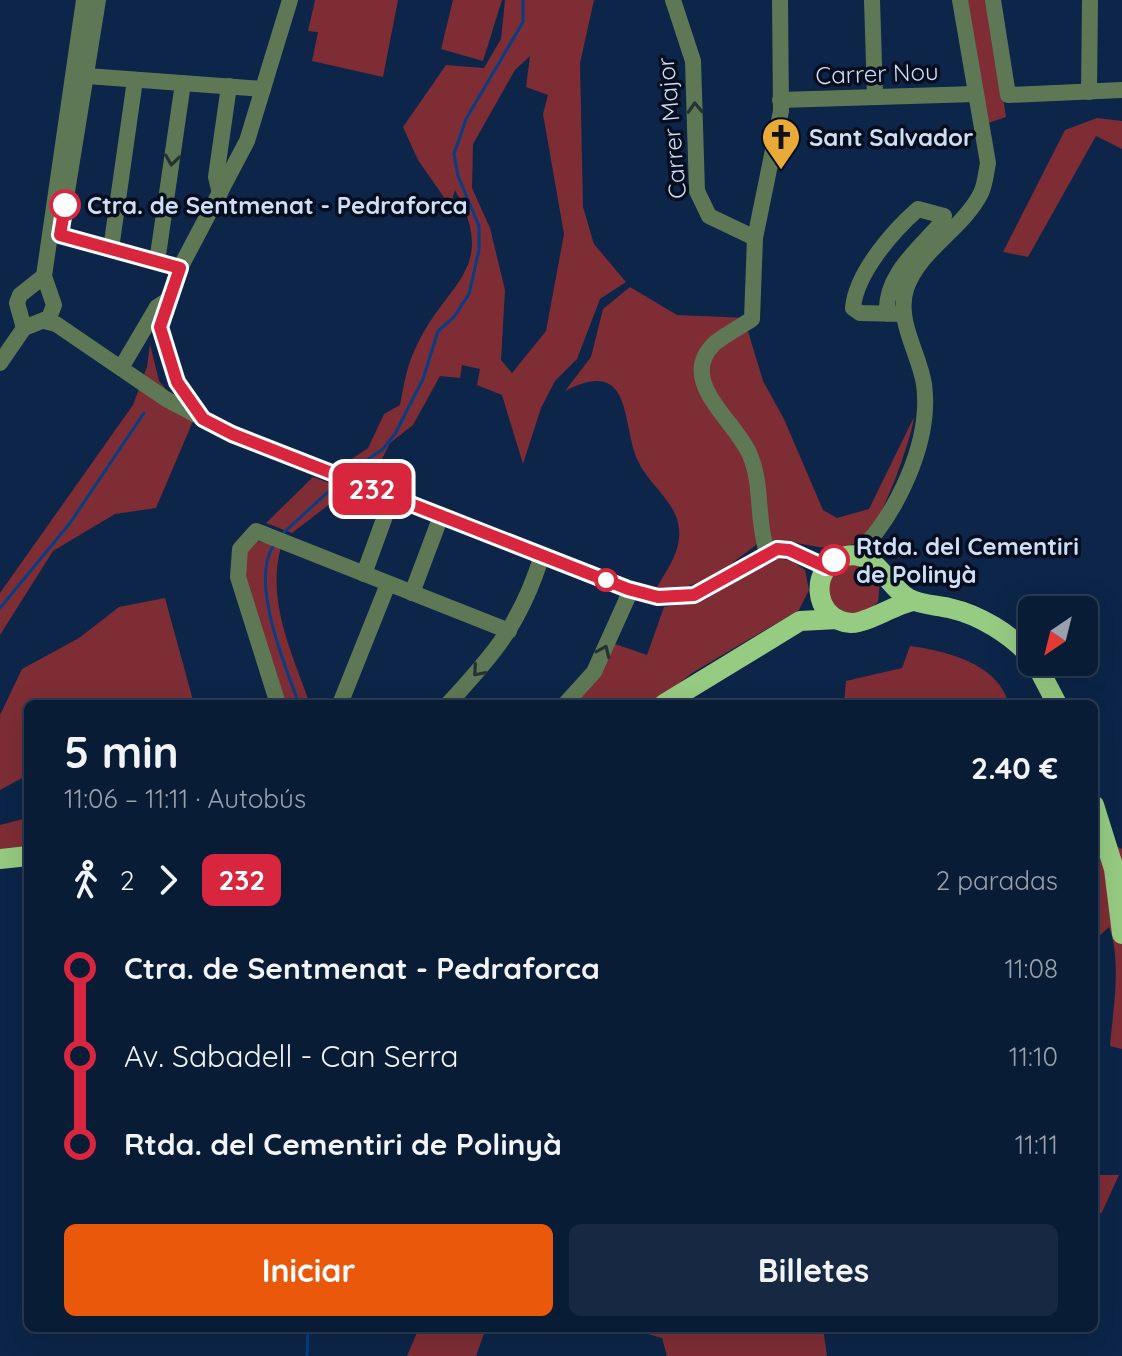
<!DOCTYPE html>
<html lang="es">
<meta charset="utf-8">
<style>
body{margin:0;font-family:Quicksand,sans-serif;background:#172942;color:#f1f3f6;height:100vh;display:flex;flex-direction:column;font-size:30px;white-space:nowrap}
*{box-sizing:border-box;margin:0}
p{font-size:26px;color:#99a1ad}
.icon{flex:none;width:44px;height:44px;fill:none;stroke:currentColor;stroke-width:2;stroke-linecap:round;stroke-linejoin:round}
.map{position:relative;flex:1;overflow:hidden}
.side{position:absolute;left:24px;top:700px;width:1074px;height:632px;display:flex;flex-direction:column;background:#091c36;border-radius:12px;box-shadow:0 8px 32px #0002,0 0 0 2px #293a51}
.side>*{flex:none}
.badge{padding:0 16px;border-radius:12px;font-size:28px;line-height:52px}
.needle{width:52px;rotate:215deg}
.fabs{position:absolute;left:1018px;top:596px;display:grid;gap:16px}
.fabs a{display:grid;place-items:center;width:80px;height:80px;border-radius:12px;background:#091c36;box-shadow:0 8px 32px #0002,0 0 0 2px #293a51;font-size:40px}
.map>.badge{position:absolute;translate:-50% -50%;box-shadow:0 0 0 4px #fff}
.legs{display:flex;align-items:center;gap:12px;height:88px;padding:0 40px;font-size:26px}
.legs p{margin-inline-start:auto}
.head{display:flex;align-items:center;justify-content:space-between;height:136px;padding:0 40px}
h1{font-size:44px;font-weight:700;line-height:60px}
.primary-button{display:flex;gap:16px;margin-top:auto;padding:16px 40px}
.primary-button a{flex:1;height:92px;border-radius:12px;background:#ea580c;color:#fff;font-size:32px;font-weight:700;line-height:92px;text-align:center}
.primary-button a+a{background:#172942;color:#f1f3f6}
ul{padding:0 40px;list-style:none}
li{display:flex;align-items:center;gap:28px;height:88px;font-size:30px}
li i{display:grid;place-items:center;width:12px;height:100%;margin:0 10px;background:currentColor}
li i::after{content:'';width:20px;height:20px;margin:-10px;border:6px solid;border-radius:50%;background:#091c36}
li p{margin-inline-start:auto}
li:first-child i{background:linear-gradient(#0000 50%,currentColor 0)}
li:last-child i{background:linear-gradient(currentColor 50%,#0000 0)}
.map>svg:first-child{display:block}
.green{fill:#7e2d35;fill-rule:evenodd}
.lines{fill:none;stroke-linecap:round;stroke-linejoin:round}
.stream{stroke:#033e86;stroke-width:3}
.minor{stroke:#5e7855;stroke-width:16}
.major{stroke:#96cb82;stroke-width:20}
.oneway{stroke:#243331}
.line-1-casing{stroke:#fff;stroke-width:18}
.line-1{stroke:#d7263d;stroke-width:12}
.stop-1-dot{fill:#fff;stroke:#d7263d;stroke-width:4}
.labels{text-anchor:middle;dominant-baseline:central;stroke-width:7;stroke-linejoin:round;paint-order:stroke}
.street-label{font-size:24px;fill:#cedef6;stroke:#050e1e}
.poi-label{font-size:24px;font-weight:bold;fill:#cedef6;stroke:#050e1e;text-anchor:start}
.stop-label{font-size:24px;font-weight:bold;fill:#cedef6;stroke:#050e1e;text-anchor:start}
</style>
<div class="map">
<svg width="1122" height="1356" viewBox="0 0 1122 1356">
<rect width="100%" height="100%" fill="#0c2548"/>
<g class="green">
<path d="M 315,0 L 398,0 L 383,77 L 312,61 L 318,32 L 308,31 Z"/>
<path d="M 453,0 L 502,0 L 483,61 L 441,49 Z"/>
<path d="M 505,0 L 594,0 L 580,63 L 583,207 L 594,244 L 626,282 L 600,299 L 577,359 L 555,381 L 541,408 L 523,464 L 502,395 L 477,385 L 480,369 L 462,365 L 460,378 L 440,376 L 413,425 L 390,443 L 374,475 L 346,463 L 368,448 L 384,414 L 400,405 C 404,384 407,364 417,345 C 447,281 499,270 455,190 L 450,206 L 418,160 L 403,127 L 446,65 L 484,68 L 501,39 ZM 530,56 L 526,87 L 548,95 L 543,114 L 564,234 L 546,331 L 512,373 L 501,360 L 505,290 L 490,228 L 472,188 L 473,144 L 515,70 Z"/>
<path d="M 964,0 L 987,0 L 989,7 L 1006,117 L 985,124 Z"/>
<path d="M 1097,118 L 1122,121 L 1122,149 L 1096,136 L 1028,257 L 1003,252 L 1065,130 Z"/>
<path d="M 630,287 L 677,315 L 748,318 L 699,366 L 747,456 L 761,541 C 720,572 708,587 655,591 C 667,569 684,549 678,523 C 674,501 647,482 638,461 C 621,425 634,355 565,391 L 591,357 L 603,309 Z"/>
<path d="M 747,328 L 763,381 L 784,419 L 823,510 L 837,518 L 869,509 L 914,417 C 911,441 884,514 869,533 C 865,538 853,545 848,546 C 820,554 795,537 768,542 L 761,478 L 707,381 L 711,357 L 719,345 Z"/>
<path d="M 150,344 L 159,381 L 193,421 L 156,508 L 115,514 L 53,551 L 0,635 L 0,593 L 133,405 L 147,367 Z"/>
<path d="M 313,477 L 348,490 L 292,533 L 266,523 Z"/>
<path d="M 254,540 L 281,547 C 266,600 292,653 310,704 L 284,704 L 242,573 L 245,555 Z"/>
<path d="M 776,558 L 793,561 L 805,570 L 809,590 L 799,610 L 692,673 L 653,704 L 574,704 L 612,643 L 647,655 L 664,607 L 704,600 Z"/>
<path d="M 852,561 L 880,581 L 878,602 L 861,616 C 828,608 829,609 828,575 Z"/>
<path d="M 165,598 L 194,704 L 28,704 L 28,733 L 24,741 L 28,745 L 24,777 L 0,790 L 0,715 L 22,669 L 79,638 L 119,607 Z"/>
<path d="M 910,646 C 946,651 998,663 1009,704 L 844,704 L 846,681 L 902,668 Z"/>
<path d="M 23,819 L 28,820 L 28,848 L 0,850 L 0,825 Z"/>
<path d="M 1095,837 L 1122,849 L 1122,1049 L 1110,1046 C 1113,1009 1122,961 1109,927 L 1094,941 Z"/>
<path d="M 1094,1175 L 1119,1175 L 1102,1212 L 1094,1219 Z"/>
<path d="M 419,1328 L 486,1328 L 476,1356 L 407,1356 Z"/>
<path d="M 627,1328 L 823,1328 L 827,1356 L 667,1356 L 662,1338 Z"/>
</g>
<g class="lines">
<g class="stream">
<path d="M 348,473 L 383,449 L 395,434 L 423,379 L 438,331 L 454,317 L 469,294 L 479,250 L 479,226 L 458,176 L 454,154 L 466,119 L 523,22 L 523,0"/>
<path d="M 281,535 L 340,481"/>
<path d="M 274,545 C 249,580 285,666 299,704"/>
<path d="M 0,608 L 70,523 L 144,413"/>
<path d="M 307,1356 L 308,1328"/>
</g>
<g class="minor">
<path d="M 673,0 L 693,61 L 697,191 L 709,216 L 755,238"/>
<path d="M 872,0 L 875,96"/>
<path d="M 993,0 L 1008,95 L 1122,90"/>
<path d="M 87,76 L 263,89"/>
<path d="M 1089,92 L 1090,0"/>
<path d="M 780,100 L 975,94"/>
<path d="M 220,193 L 216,177 L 229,86"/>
<path d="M 51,232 L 180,268"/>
<path d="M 60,235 L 98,0"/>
<path d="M 111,249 L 135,80"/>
<path d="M 157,262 L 183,83"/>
<path d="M 887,314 C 884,275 920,248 943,221 L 944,216 L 918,209 C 893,231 856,273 853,308 L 860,313 L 904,314"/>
<path d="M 44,321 L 56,324 L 166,399 L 232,434 L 631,590 L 658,597 L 694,595 L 777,549 L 789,550 L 826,567"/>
<path d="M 24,328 L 17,303 L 20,295 L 44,276"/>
<path d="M 0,363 L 24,328 L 49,318 L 54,305 L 44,276 L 84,0"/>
<path d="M 121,368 L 157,307 L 168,300"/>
<path d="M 200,414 L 177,382 L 160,327 L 180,268 L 247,141 L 290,0"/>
<path d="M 767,552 C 756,519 763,486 750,455 C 736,421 675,380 715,343 C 726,334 740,327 752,319 L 755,238 L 781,111 L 780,0"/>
<path d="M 856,555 C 896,516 932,442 924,384 C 919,353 896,321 906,289 C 919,250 963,229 981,193 C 985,185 986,173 988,163 L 960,0"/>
<path d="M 364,574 L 392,497"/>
<path d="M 412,593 L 441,516"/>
<path d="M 278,704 L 238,577 L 240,549 L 256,531 L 509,631"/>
<path d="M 340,704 L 388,584"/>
<path d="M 448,704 C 495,653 521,623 542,555"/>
<path d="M 565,704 L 594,672 L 631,590"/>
</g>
<g class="major">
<path d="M 913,601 C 894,605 865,624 851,623 C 812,621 808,564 846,556 C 876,550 886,585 908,598 C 920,605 936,605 949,608 C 980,615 1011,634 1032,658"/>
<path d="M 1035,662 L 1057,704"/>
<path d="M 664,704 L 800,621 L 837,619"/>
<path d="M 1094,805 L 1114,869 L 1122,934"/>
<path d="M 0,859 L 28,856"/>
</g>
</g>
<defs><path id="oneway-chevron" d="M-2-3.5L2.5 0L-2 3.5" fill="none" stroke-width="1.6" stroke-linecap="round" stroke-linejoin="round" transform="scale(2)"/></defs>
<g class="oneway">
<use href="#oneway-chevron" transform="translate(695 108) rotate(-92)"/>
<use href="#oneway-chevron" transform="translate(172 160) rotate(98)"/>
<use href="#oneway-chevron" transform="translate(604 651) rotate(-66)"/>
<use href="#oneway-chevron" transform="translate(478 671) rotate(131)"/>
</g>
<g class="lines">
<g class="line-1-casing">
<path id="line-1" d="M 65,205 L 60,235 L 180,268 L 160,327 L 177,382 L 203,419 L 232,434 L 628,589 L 658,597 L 694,595 L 777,549 L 789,550 L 826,567 L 834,560"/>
</g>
<use href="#line-1" class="line-1"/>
</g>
<defs>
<g id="church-pin" transform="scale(2)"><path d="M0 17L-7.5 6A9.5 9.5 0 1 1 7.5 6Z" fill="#eaaa38" stroke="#050e1e"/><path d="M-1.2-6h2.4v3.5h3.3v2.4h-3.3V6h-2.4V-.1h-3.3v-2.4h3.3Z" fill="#111"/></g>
</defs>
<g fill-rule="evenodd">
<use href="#church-pin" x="781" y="137"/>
</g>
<g class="stop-1-dot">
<circle cx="65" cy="205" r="14"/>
<circle cx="834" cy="560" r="14"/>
<circle cx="606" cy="580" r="10"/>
</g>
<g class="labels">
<g class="street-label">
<text transform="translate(877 73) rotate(-2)">Carrer Nou</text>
<text transform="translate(671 128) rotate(-95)">Carrer Major</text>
</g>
<g class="poi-label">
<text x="809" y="137">Sant Salvador</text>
</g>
<g class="stop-label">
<text x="87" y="205">Ctra. de Sentmenat - Pedraforca</text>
<text x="856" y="546">Rtda. del Cementiri<tspan x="856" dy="28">de Polinyà</tspan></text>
</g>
</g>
</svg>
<div class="fabs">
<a><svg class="needle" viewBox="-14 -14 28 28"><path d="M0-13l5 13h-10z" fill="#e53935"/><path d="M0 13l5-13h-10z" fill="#99a1ad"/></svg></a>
</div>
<b class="badge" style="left:372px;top:489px;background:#d7263d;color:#fff">232</b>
<section class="side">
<div class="head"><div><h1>5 min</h1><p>11:06 – 11:11 · Autobús</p></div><b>2.40 €</b></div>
<div class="legs"><svg class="icon" aria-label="walk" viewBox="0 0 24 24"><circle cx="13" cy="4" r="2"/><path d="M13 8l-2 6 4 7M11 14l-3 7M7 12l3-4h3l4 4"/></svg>2<svg class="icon" aria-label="forward" viewBox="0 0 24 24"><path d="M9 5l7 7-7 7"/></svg><b class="badge" style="background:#d7263d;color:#fff">232</b><p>2 paradas</p></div>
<ul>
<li><i style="color:#d7263d"></i><b>Ctra. de Sentmenat - Pedraforca</b><p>11:08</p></li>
<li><i style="color:#d7263d"></i><span>Av. Sabadell - Can Serra</span><p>11:10</p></li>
<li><i style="color:#d7263d"></i><b>Rtda. del Cementiri de Polinyà</b><p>11:11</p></li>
</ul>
<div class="primary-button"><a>Iniciar</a><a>Billetes</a></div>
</section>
</div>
